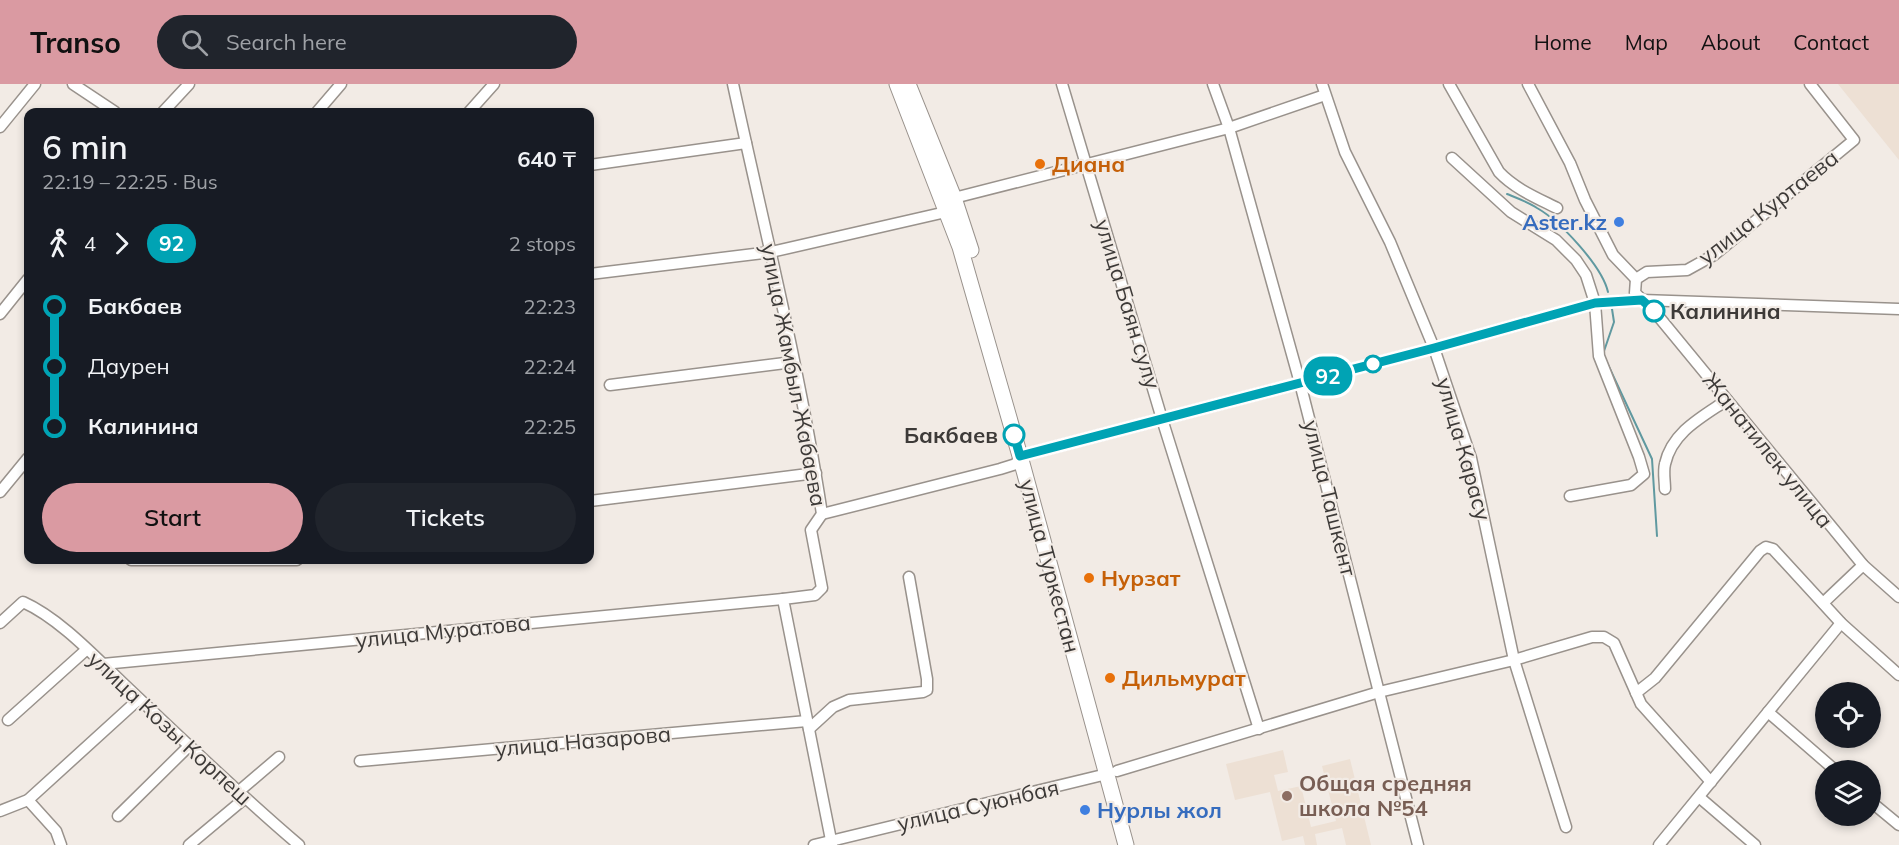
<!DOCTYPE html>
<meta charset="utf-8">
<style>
body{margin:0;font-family:Mulish,sans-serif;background:#20242c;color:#f1f3f6;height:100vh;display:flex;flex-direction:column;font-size:22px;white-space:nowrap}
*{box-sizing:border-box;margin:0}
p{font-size:20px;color:#9ea1a6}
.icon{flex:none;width:33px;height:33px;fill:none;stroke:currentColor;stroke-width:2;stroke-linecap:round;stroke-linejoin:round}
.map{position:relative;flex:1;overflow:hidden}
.details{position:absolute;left:24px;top:24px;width:570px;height:456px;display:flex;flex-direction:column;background:#171b24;border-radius:12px;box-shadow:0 3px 9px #0003}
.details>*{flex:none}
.badge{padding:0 12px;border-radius:20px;font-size:21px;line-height:39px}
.tools{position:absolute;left:1815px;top:598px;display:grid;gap:12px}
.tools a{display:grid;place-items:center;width:66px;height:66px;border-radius:50%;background:#171b24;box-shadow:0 3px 9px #0003;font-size:30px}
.map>.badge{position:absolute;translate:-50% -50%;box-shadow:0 0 0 3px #fff}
.legs{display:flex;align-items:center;gap:9px;height:66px;padding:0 18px;font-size:20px}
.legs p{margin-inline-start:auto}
.summary{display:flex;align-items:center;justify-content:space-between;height:102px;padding:0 18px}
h1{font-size:33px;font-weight:600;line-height:45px}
.action{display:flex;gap:12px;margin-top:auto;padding:12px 18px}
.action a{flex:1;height:69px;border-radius:36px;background:#da9aa2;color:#111;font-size:24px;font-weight:600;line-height:69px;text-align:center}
.action a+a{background:#20242c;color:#f1f3f6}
ul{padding:0 18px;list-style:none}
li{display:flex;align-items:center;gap:21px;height:60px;font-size:22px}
li i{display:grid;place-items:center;width:9px;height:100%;margin:0 8px;background:currentColor}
li i::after{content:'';width:15px;height:15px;margin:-8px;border:4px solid;border-radius:50%;background:#171b24}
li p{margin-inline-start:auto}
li:first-child i{background:linear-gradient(#0000 50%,currentColor 0)}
li:last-child i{background:linear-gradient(currentColor 50%,#0000 0)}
header{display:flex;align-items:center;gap:36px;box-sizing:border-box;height:84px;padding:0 30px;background:#da9aa2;color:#111}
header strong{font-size:28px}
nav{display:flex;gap:33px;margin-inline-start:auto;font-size:21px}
.search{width:420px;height:54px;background:#20242c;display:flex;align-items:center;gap:15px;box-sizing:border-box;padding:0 21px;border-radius:33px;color:#9ea1a6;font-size:22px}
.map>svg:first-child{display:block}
.built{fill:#ede0d4}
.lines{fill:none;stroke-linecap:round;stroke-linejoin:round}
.stream{stroke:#6099a0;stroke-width:2}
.minor-casing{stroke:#99928c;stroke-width:13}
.highway-casing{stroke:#99928c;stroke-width:17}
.minor{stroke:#fff;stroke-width:10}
.highway{stroke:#fff;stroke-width:15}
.line-1-casing{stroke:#fff;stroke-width:14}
.line-1{stroke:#00a3b4;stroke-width:9}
.food-dot{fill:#e8710a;stroke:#f2ebe5;stroke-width:2}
.shop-dot{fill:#3f7fe0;stroke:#f2ebe5;stroke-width:2}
.stop-1-dot{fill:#fff;stroke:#00a3b4;stroke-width:3}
.education-dot{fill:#8d6e63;stroke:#f2ebe5;stroke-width:2}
.labels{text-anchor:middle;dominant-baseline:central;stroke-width:4.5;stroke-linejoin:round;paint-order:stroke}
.food-label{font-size:22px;font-weight:bold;fill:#c56008;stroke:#f2ebe5;text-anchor:start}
.street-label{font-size:22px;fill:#3d3a38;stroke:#f2ebe5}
.shop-label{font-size:22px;font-weight:bold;fill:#366cbe;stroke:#f2ebe5;text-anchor:end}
.stop-label{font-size:22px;font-weight:bold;fill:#3d3a38;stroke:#f2ebe5;text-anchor:start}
.education-label{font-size:22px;font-weight:bold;fill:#785e54;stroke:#f2ebe5;text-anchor:start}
</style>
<header>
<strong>Transo</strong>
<div class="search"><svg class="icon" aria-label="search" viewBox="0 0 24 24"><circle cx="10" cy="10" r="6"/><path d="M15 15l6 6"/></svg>Search here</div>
<nav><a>Home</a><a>Map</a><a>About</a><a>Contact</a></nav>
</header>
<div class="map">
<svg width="1899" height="761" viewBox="0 0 1899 761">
<rect width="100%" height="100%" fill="#f2ebe5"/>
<g class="built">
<path d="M 1838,0 L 1899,0 L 1899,76 Z"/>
<path d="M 1283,666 L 1288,688 L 1274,691 L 1278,707 L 1301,702 L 1311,743 L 1336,737 L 1322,682 L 1350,675 L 1371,761 L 1346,761 L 1342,744 L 1315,750 L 1317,761 L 1305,761 L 1303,752 L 1282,757 L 1270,708 L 1235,716 L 1226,680 Z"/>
</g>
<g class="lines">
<g class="stream">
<path d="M 1507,110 C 1517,114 1528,118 1537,124 C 1560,137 1602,182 1608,208"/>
<path d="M 1612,225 L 1614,238 L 1603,270 L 1652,375 L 1657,452"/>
</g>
<g class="minor-casing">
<g id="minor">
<path d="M 73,0 L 115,28"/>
<path d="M 733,0 C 764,143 800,286 822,430 L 811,446 L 822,504 L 815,511 L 783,515 L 832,761"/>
<path d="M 1062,0 L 1162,335 L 1259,645"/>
<path d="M 1213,0 L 1229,44 L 1300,299 L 1418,761"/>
<path d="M 1322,0 L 1345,68 L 1390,158 L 1434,264 L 1471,374 L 1514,576 L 1566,743"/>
<path d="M 1449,0 L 1499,88 C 1515,105 1537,114 1557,124"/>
<path d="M 1528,0 L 1570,79 L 1585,116 L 1613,171 L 1636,195"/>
<path d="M 1810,0 L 1854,56 L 1714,171 L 1687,186 L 1647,188 L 1636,195 L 1635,209 L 1654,227 L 1863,481 L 1899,513"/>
<path d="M 163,28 L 189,0"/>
<path d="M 317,28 L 341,0"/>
<path d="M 469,28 L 494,0"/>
<path d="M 0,43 L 35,0"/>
<path d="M 1452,74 L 1511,128 L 1556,156 L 1576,176 L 1586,191 L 1595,219 L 1599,272 L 1639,373 L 1644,390 L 1631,401 L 1570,412"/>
<path d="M 590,81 L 746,59"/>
<path d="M 954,114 L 1229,44 L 1325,11"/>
<path d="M 590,190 L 771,168 L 946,128"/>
<path d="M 0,230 L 28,195"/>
<path d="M 610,301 L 793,278"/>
<path d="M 1665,405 C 1665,397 1663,388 1665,380 C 1672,348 1702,333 1727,316"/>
<path d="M 0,408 L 28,374"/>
<path d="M 590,417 L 816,389"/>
<path d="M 822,430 L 1000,385 L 1016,380 L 1020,372 L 1434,264 L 1595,219 L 1642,216 L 1899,225"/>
<path d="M 131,476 L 297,476"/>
<path d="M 1823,519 L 1863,481"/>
<path d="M 0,539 L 23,518 C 61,535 98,576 129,605 C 185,658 240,711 299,761"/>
<path d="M 103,580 L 783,515"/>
<path d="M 1636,609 L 1655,594 L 1760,467 L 1766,463 L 1773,465 L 1841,539 L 1899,591"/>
<path d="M 1768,628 L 1836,687"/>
<path d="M 8,636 L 86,566"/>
<path d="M 809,645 L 833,623 L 849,616 L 923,608 L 927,606 L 927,595 L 909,493"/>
<path d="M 360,677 L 807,637"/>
<path d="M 1117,687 L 1379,608 L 1514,576 L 1592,553 L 1604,553 L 1614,559 L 1641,620 L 1711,698"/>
<path d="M 238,708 L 279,673"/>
<path d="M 1699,713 L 1755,761"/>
<path d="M 28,716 L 56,747 L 61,761"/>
<path d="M 1870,717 L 1899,741"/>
<path d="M 0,727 L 28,716 L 139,615"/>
<path d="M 118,732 L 189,662"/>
<path d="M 189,761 L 244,715"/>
<path d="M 814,761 L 1107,690"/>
<path d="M 1659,761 L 1841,539"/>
</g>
</g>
<g class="highway-casing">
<g id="highway">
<path d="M 897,0 L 960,163 L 1020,372 L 1126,761"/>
<path d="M 908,0 L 954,114 L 971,166"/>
</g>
</g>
<use href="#minor" class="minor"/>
<use href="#highway" class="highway"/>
</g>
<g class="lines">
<g class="line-1-casing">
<path id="line-1" d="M 1014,351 L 1020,372 L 1434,264 L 1595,219 L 1642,216 L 1654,227"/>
</g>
<use href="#line-1" class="line-1"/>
</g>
<g class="food-dot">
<circle cx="1040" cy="80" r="6"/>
<circle cx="1089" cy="494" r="6"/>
<circle cx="1110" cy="594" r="6"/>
</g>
<g class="shop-dot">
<circle cx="1619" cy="138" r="6"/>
<circle cx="1085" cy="726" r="6"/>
</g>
<g class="stop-1-dot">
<circle cx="1654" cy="227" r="10"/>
<circle cx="1373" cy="280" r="8"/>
<circle cx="1014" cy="351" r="10"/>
</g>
<circle class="education-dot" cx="1287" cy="712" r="6"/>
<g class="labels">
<g class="food-label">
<text x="1052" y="80">Диана</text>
<text x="1101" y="494">Нурзат</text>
<text x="1122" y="594">Дильмурат</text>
</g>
<g class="street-label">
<text transform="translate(1768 123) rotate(-38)">улица Куртаева</text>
<text transform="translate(1128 220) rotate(73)">улица Баян сулу</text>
<text transform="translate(794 291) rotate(79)">улица Жамбыл Жабаева</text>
<text transform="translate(1464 365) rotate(74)">улица Карасу</text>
<text transform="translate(1768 366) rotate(51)">Жанатилек улица</text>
<text transform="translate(1330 414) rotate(76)">улица Ташкент</text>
<text transform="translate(1050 482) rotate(75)">улица Туркестан</text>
<text transform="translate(443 547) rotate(-6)">улица Муратова</text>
<text transform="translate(170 644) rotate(43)">улица Козы Корпеш</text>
<text transform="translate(583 657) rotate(-5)">улица Назарова</text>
<text transform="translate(978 721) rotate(-13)">улица Суюнбая</text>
</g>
<g class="shop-label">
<text x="1607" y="138">Aster.kz</text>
<text x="1097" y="726" text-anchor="start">Нурлы жол</text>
</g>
<g class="stop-label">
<text x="1670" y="227">Калинина</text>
<text x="998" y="351" text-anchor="end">Бакбаев</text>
</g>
<g class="education-label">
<text x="1299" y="699">Общая средняя<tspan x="1299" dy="25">школа №54</tspan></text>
</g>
</g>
</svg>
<div class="tools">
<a><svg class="icon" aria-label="locate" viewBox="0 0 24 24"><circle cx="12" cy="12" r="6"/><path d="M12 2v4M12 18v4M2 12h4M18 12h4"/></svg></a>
<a><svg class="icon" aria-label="layers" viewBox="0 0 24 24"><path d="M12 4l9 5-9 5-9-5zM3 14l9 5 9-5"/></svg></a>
</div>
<b class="badge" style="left:1328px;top:292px;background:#00a3b4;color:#fff">92</b>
<section class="details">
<div class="summary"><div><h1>6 min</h1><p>22:19 – 22:25 · Bus</p></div><b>640 ₸</b></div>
<div class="legs"><svg class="icon" aria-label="walk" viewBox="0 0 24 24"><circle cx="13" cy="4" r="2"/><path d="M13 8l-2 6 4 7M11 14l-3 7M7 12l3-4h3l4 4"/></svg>4<svg class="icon" aria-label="forward" viewBox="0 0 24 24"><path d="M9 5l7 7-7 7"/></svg><b class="badge" style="background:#00a3b4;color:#fff">92</b><p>2 stops</p></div>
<ul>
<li><i style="color:#00a3b4"></i><b>Бакбаев</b><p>22:23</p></li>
<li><i style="color:#00a3b4"></i><span>Даурен</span><p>22:24</p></li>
<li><i style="color:#00a3b4"></i><b>Калинина</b><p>22:25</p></li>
</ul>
<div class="action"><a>Start</a><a>Tickets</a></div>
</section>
</div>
